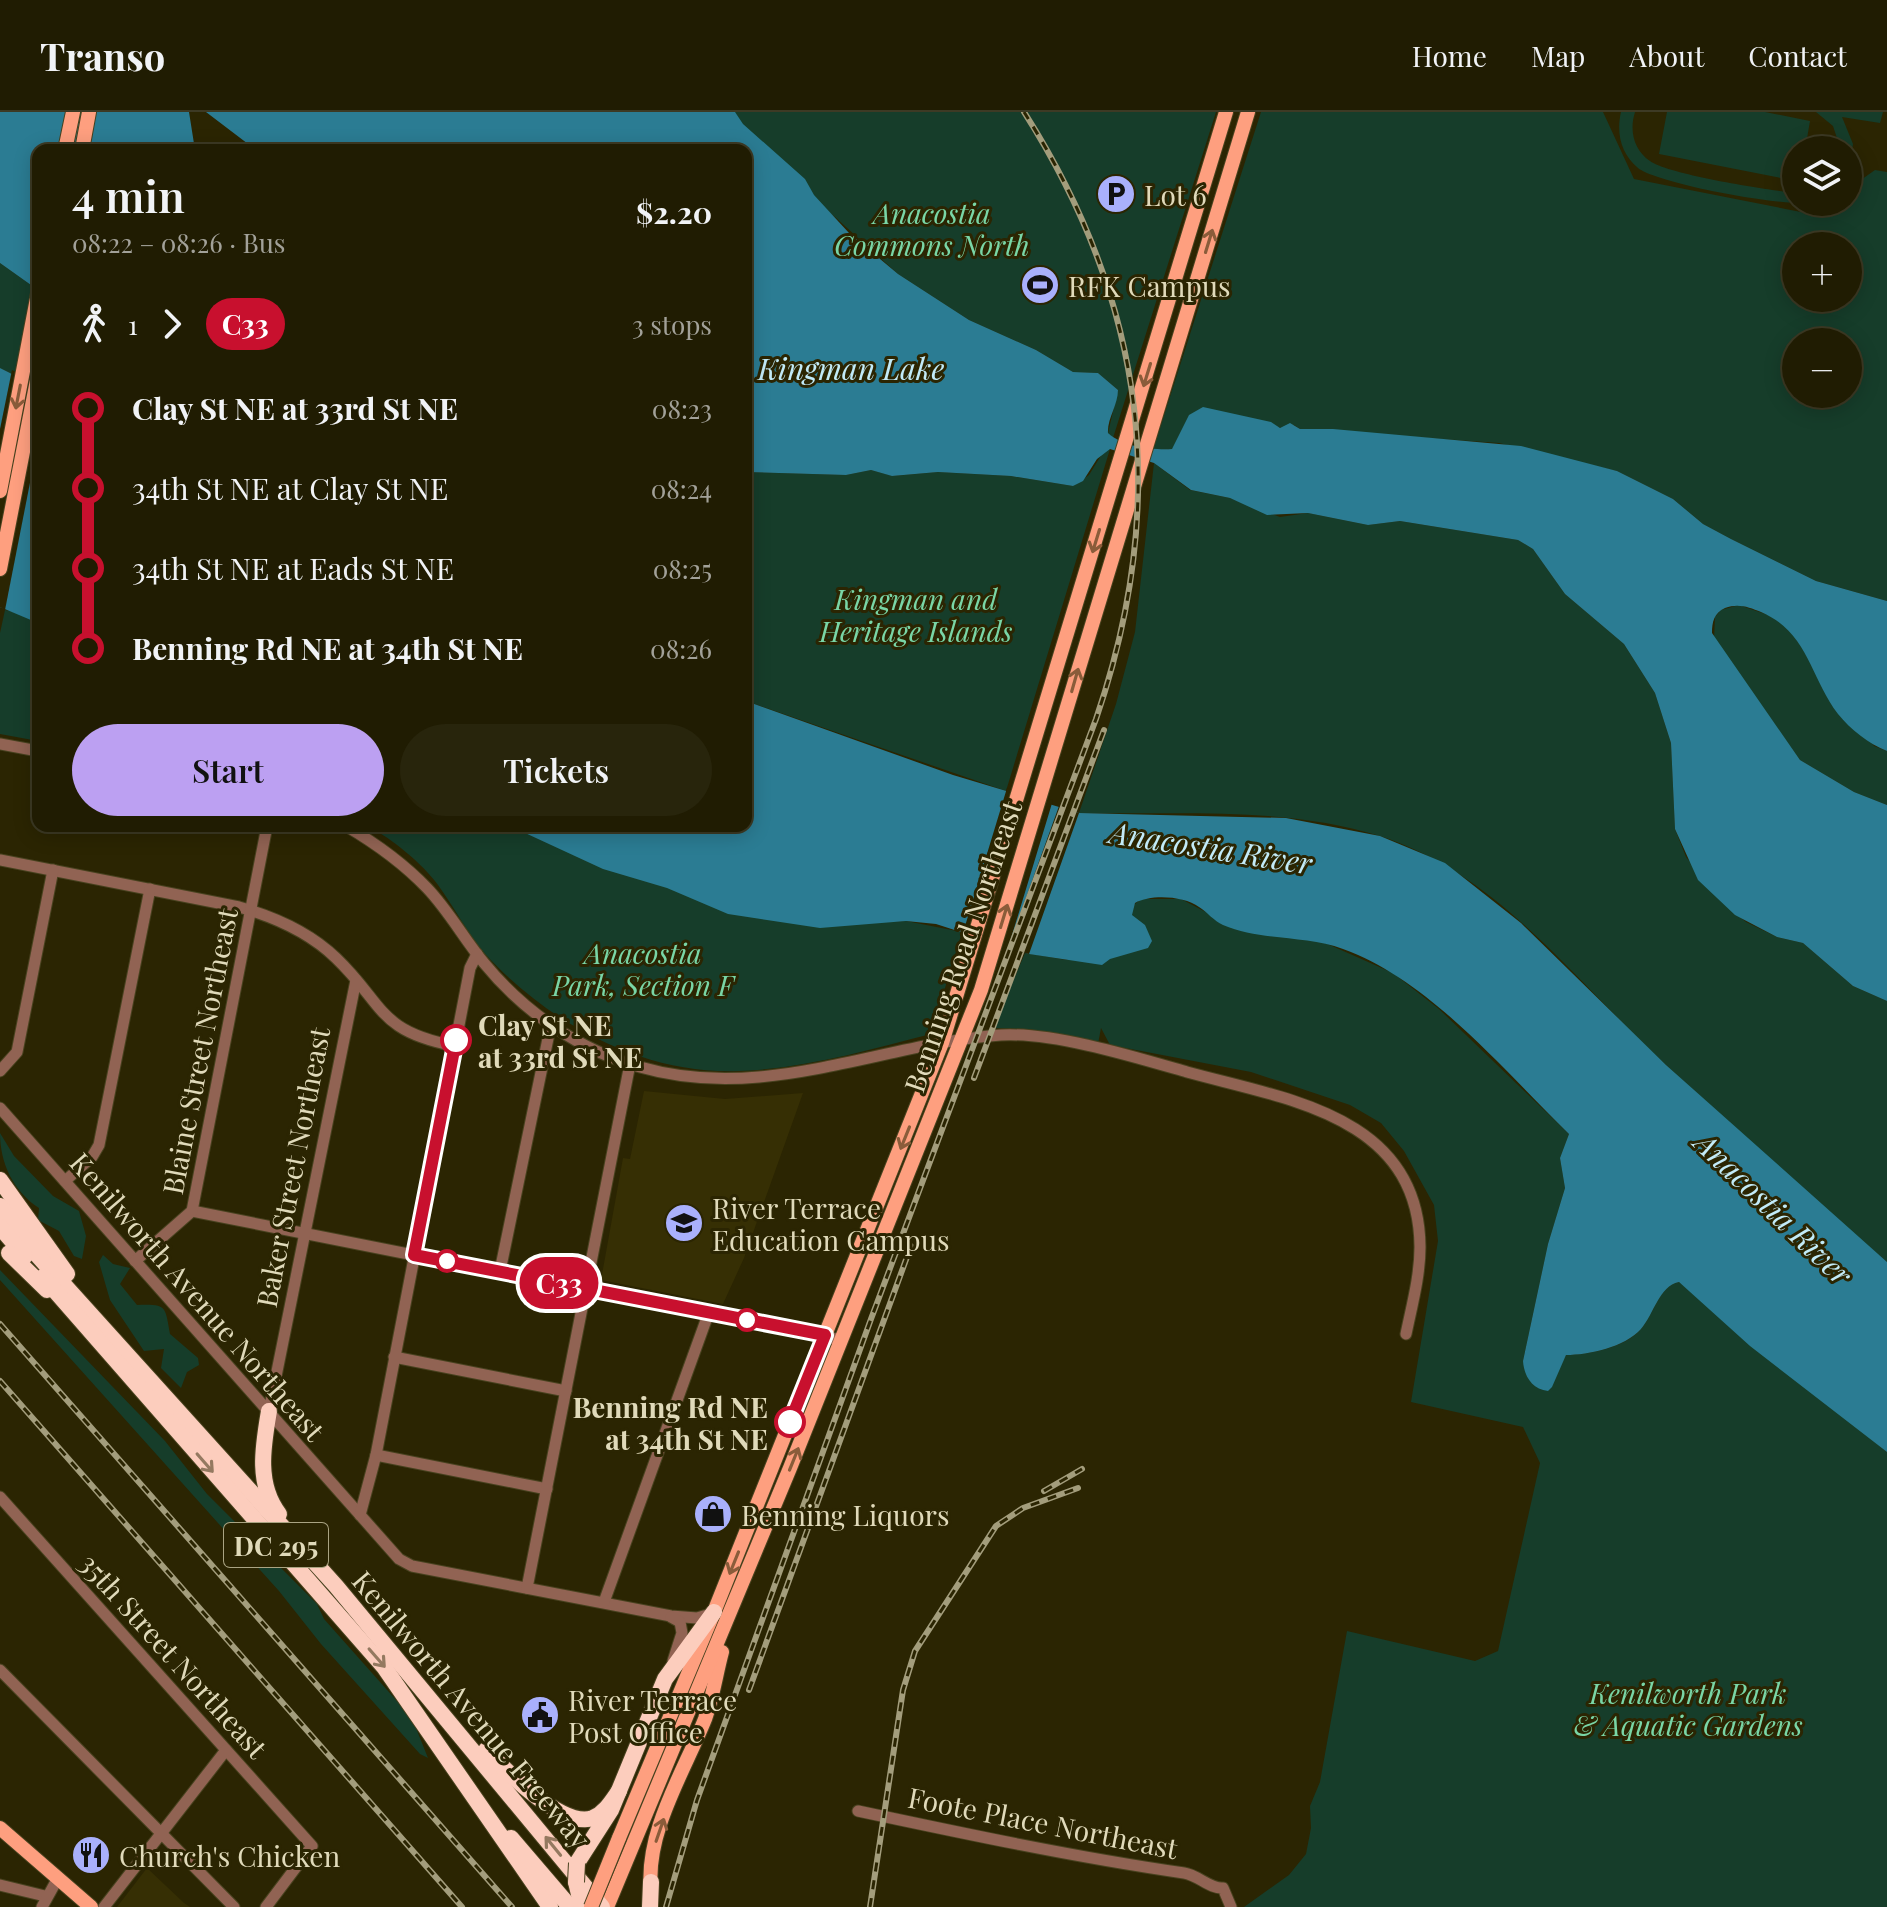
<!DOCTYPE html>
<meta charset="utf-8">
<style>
body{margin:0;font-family:"Playfair Display",serif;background:#28250c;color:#f1f3f6;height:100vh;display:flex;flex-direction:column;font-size:30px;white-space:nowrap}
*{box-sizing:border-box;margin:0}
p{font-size:26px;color:#a2a199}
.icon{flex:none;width:44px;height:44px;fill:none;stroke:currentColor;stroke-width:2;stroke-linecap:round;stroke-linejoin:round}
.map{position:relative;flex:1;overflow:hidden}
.details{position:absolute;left:32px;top:32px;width:720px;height:688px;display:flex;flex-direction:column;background:#201c02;border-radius:16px;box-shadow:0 4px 20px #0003,0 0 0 2px #3d3a24}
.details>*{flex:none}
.badge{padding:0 16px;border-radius:26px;font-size:28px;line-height:52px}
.fabs{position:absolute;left:1782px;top:24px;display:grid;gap:16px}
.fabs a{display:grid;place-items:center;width:80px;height:80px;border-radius:50%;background:#201c02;box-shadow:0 4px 20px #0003,0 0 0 2px #3d3a24;font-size:40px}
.map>.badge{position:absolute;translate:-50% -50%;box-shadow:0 0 0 4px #fff}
.legs{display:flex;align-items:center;gap:12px;height:88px;padding:0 40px;font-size:26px}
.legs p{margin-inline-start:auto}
.head{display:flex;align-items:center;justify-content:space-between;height:136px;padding:0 40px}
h1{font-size:44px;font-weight:600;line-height:60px}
.action{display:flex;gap:16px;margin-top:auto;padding:16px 40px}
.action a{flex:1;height:92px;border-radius:48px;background:#bca0f2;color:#111;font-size:32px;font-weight:600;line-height:92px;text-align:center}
.action a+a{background:#28250c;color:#f1f3f6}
ul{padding:0 40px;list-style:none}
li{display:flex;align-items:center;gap:28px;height:80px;font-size:30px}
li i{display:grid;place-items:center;width:12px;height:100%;margin:0 10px;background:currentColor}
li i::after{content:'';width:20px;height:20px;margin:-10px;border:6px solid;border-radius:50%;background:#201c02}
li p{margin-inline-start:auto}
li:first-child i{background:linear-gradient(#0000 50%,currentColor 0)}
li:last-child i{background:linear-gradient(currentColor 50%,#0000 0)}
header{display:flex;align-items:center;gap:48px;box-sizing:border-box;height:112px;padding:0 40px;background:#201c02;border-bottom:2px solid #3d3a24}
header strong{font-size:38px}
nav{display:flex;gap:44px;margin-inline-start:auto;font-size:28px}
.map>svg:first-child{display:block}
.built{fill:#362f04}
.green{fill:#163d2a;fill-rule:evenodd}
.water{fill:#2b7c93}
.pier{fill:#2b2502}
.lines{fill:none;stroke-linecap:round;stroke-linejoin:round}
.minor-casing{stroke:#48421f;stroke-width:13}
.major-casing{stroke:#48421f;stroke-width:16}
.highway-casing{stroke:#48421f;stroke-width:18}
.minor{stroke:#916353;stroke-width:11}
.major{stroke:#fe9f7f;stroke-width:14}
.highway{stroke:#fccdbd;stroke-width:16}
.rail-casing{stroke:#a39d7c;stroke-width:6}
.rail{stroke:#2b2502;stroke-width:3;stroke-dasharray:9;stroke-linecap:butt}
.major-bridge-casing{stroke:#48421f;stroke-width:16;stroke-linecap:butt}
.highway-bridge-casing{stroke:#48421f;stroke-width:18;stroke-linecap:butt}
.major-bridge{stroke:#fe9f7f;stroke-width:14}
.highway-bridge{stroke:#fccdbd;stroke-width:16}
.oneway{stroke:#8a5c3a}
.oneway2{stroke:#947960}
.line-1-casing{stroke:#fff;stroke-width:18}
.line-1{stroke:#c8102e;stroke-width:12}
.stop-1-dot{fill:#fff;stroke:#c8102e;stroke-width:4}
.labels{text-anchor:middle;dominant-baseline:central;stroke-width:6;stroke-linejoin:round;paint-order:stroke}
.shield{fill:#2b2502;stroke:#aaa483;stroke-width:2}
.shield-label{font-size:26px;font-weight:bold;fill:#e0daba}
.poi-label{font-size:28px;fill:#e0daba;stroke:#2b2502;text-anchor:start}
.park-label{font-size:28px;font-style:italic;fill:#79d6a6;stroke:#2b2502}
.street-label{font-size:28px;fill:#e0daba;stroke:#2b2502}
.stop-label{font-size:28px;font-weight:bold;fill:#e0daba;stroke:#2b2502;text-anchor:start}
.water-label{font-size:30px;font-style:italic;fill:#c2ebf8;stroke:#2b2502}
</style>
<header>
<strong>Transo</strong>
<nav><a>Home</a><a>Map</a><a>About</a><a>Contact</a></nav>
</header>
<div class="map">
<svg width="1887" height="1795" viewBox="0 0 1887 1795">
<rect width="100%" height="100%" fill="#2b2502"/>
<g class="built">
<path d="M 644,979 L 725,987 L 803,981 L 744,1146 L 723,1192 L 601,1168 L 623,1046 L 630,1047 Z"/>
<path d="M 147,1756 L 184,1791 L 190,1795 L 117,1795 Z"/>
</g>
<g class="green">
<path d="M 621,0 L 1216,0 L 1113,326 L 1108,321 L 1118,278 L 1098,261 L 1073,260 L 1036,238 L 969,208 L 898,162 L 835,105 L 746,38 Z"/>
<path d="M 1261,0 L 1603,0 L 1634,67 L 1811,102 L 1829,90 L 1848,90 L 1848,77 L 1875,58 L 1887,60 L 1887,489 L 1816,469 L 1731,427 L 1703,412 L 1673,387 L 1617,359 L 1499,331 L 1300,317 L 1294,313 L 1280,316 C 1231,299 1212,303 1172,337 L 1153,338 ZM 1796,134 L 1848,134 L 1848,186 L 1796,186 ZM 1796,230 L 1848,230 L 1848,282 L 1796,282 Z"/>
<path d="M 1621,0 L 1635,0 C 1629,19 1634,38 1650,49 C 1670,63 1768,78 1796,81 L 1796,90 L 1817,90 C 1792,97 1658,72 1638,56 C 1621,42 1616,21 1621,0 Z"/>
<path d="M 1667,0 L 1765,0 L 1810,9 L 1805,38 L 1796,38 L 1796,69 L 1659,42 Z"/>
<path d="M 1816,0 L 1883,0 L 1880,11 L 1842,5 L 1853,32 L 1848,62 L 1848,38 L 1841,38 L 1833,14 Z"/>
<path d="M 0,151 L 38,178 L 38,275 L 0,256 Z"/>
<path d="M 1105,337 L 1110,337 L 1006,679 L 746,589 L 746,360 L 846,363 L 871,358 L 893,364 L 938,360 L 1011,364 L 1073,374 L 1089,363 Z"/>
<path d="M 1154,351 L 1190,378 L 1230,386 L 1280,405 L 1308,401 L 1368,413 L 1400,409 L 1518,428 L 1533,437 L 1565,482 L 1624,532 L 1655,581 L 1671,631 L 1675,717 L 1686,745 L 1724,792 L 1746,810 L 1777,825 L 1803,831 L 1853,874 L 1887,889 L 1887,1150 C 1812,1086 1739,1020 1666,953 C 1577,871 1499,762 1380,724 C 1284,694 1178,703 1079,701 L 1116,592 L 1135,520 Z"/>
<path d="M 38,479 L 38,629 L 0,622 L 0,521 L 5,498 L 14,500 Z"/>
<path d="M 1739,493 L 1771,504 L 1788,516 L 1874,634 L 1887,639 L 1887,693 L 1854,680 L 1800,648 L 1714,527 L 1715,505 L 1721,498 Z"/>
<path d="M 368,714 L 746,714 L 853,811 L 906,809 L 962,820 L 931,922 C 869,938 803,957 739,959 C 644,963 550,912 486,843 C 468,822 454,795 438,773 C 422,751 392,727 368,714 Z"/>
<path d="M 1141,787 L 1181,787 L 1238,817 L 1323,830 L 1393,861 L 1439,897 L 1569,1022 L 1560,1046 L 1565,1076 L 1548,1132 L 1523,1249 L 1551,1271 L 1566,1243 C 1589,1243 1626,1235 1641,1217 C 1654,1202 1659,1174 1679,1170 L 1887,1340 L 1887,1795 L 1244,1795 L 1289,1763 L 1306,1742 L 1311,1716 L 1310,1694 L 1320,1670 L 1347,1519 L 1475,1549 L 1498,1539 L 1540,1351 L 1523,1315 L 1411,1290 L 1438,1129 L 1434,1093 L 1404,1039 L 1381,1011 L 1350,993 L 1251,960 L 1110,933 L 1101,916 L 1098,932 L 1029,917 L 993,916 L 1025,841 L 1067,848 Z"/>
<path d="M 0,1021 L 14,1044 L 53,1084 L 79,1099 L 86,1124 L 82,1147 L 74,1144 L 59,1119 L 38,1108 L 39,1096 C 13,1079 0,1051 0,1021 Z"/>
<path d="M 103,1143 L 113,1152 L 130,1156 L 120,1172 L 137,1193 C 167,1192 165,1194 170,1222 L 198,1246 L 199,1253 L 187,1260 L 181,1276 L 161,1256 L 164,1237 L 144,1239 L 110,1188 L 99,1150 Z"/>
<path d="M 0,1158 L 165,1329 L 207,1382 L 317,1492 L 324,1507 L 412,1606 L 428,1646 L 420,1642 L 321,1532 L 279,1479 L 0,1168 Z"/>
</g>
<g class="water">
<path d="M 0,0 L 189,0 L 195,38 L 38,38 L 38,178 L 0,151 Z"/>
<path d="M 206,0 L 735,0 L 743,12 L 805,67 L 814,83 L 849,121 L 898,162 L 969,208 L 1036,238 L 1073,260 L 1098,261 L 1118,278 C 1118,293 1107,307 1108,321 C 1123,335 1152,338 1172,337 L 1189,303 L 1203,295 L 1271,310 L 1280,316 L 1290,311 L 1300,317 L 1333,317 L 1521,334 L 1617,359 L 1673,387 L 1703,412 L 1731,427 L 1816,469 L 1887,489 L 1887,639 C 1869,632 1850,617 1838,602 C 1810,565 1808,520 1761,500 C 1749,495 1738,491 1725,496 C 1714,501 1712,510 1712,521 L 1800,648 L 1854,680 L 1887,693 L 1887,889 L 1853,874 L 1803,831 L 1777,825 L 1735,803 L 1698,768 L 1675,717 L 1671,631 L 1655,581 L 1624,532 L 1565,482 L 1533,437 L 1518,428 L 1400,409 L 1368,413 L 1308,401 L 1267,403 L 1230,386 L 1191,378 L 1154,351 L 1110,337 L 1097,347 L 1083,369 L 1073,374 L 1011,364 L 938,360 L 892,364 L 871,358 L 846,363 L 746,360 L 746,38 L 256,38 Z"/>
<path d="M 0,256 L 38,275 L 38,511 L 0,495 Z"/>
<path d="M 746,589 L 953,663 L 1079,701 L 1286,706 L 1380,724 L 1445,751 L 1521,811 L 1666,953 L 1887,1150 L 1887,1340 L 1750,1234 L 1679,1170 C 1659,1174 1654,1202 1641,1217 C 1625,1235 1589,1243 1566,1243 L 1552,1275 L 1548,1279 C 1532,1277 1524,1264 1523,1249 L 1548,1132 L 1565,1076 L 1560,1046 L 1569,1022 C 1503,958 1431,869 1343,837 C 1305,823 1260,829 1223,813 C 1214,809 1207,800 1199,795 C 1184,784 1151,782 1135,791 L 1132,803 L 1145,813 L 1152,829 L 1148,836 L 1110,847 L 1102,853 L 1029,842 L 936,812 L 906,809 L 820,816 L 728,802 L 667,776 L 603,757 L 510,714 L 746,714 Z"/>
</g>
<g class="pier">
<path d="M 12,258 L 38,271 L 38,330 L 5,498 L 0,495 L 0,317 Z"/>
<path d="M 1007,676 L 1053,688 L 1009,833 L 1059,694 L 1079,701 L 1029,842 L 962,824 Z"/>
</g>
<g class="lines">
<g class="minor-casing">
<g id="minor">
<path d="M 0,632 L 38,639"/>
<path d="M 346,714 C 375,731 403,751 427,776 C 449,799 464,827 484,851 C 524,900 579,938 640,955 C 764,991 879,932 1001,923 C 1054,920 1135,945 1187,960 C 1285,987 1419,1003 1420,1135 C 1420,1164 1412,1193 1406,1222"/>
<path d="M 0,748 L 239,795 C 275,805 309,820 336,846 C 385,893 377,919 455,934"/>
<path d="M 0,959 L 17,940 L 53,758"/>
<path d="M 0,996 L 399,1447 L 412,1454 L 671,1504 L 697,1506 L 714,1501"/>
<path d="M 65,1069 L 92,1045 L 99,1033 L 150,777"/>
<path d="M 192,1099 L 841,1228"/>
<path d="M 135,1149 L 192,1099 L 267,714"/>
<path d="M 500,1159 L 551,912"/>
<path d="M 394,1245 L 566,1279"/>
<path d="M 269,1299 L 356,868"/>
<path d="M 376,1343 L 547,1377"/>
<path d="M 0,1385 L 312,1734 L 266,1795"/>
<path d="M 360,1403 L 376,1343 L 470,856 L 477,842"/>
<path d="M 527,1476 L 630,952"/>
<path d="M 604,1490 L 709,1200"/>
<path d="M 671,1505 L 680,1510 L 682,1521 L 673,1549"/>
<path d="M 0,1558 L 234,1795"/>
<path d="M 858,1699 C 966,1722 1074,1745 1184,1761 C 1198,1763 1210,1777 1223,1776 L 1231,1795"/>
<path d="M 0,1773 L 45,1784"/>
<path d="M 42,1795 L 58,1766"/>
<path d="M 104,1795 L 226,1638"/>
</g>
</g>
<g class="major-casing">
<g id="major">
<path d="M 65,38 L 73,0"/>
<path d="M 82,38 L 89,0"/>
<path d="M 0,379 L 38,181"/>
<path d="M 0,457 L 38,263"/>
<path d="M 0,1716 L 91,1795"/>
<path d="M 619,1726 L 714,1500 L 942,931 L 1226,0"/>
<path d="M 651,1778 C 645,1720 684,1660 705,1607 C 713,1585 716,1562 722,1540"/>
<path d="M 607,1795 L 790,1356 L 981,878 L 1248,0"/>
</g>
</g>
<g class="highway-casing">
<g id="highway">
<path d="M 0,1068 L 67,1162"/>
<path d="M 0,1094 L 38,1144 L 336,1474 L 602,1795"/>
<path d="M 0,1115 L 25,1144"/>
<path d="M 9,1141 L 47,1178"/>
<path d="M 43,1165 L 384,1555 L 550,1795"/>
<path d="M 269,1299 C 263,1334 256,1372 279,1402"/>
<path d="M 486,1638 C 506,1659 563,1717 593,1706 C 605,1701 612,1689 619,1679"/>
<path d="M 511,1726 L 570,1795"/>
<path d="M 577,1751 L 611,1698 L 665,1567 L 714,1500"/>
<path d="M 576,1770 L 582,1795"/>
<path d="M 650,1795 L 651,1770"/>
</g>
</g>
<use href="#minor" class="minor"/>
<use href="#major" class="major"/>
<use href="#highway" class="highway"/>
<g class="rail-casing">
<g id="rail">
<path d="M 974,966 L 1104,618"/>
<path d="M 0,1212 L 512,1795"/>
<path d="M 0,1269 L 462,1795"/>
<path d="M 1044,1379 L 1082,1357"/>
<path d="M 749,1578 L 911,1134"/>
<path d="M 666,1795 L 697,1688 L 871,1207 L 1096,607 C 1170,391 1147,193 1024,0"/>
<path d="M 870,1795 L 903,1578 L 915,1539 L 996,1414 L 1023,1396 L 1078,1376"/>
</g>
</g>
<use href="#rail" class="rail"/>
<g class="major-bridge-casing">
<path id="major-bridge" d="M 591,1795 L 619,1726"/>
</g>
<g class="highway-bridge-casing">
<path id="highway-bridge" d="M 576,1770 L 577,1751"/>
</g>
<use href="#major-bridge" class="major-bridge"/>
<use href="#highway-bridge" class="highway-bridge"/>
</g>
<defs><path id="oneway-shaft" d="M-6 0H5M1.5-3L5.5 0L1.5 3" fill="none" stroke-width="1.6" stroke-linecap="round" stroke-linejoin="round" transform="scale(2)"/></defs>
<g class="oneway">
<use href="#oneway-shaft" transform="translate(1209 129) rotate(-73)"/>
<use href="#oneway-shaft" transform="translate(1147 263) rotate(107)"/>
<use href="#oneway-shaft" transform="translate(18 285) rotate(101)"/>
<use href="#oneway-shaft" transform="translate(1096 429) rotate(107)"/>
<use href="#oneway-shaft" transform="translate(1075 568) rotate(-74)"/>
<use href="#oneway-shaft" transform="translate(1004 804) rotate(-73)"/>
<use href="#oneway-shaft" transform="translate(905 1026) rotate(112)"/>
<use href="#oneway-shaft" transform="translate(794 1347) rotate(-68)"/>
<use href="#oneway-shaft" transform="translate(734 1451) rotate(112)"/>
<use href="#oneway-shaft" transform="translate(660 1718) rotate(-71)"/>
</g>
<g class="oneway2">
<use href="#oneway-shaft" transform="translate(205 1351) rotate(49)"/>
<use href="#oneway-shaft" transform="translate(377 1546) rotate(49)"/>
<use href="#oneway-shaft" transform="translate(553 1734) rotate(-129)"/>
</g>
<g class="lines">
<g class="line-1-casing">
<path id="line-1" d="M 456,928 L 414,1143 L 825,1223 L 790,1310"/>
</g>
<use href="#line-1" class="line-1"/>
</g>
<defs>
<g id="parking-disc" transform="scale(2)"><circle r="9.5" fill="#a9b0fc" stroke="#2b2502"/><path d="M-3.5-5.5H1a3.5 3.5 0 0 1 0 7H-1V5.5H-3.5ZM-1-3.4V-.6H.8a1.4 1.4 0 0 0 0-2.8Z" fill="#111"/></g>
<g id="stadium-disc" transform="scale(2)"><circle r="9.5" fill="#a9b0fc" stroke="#2b2502"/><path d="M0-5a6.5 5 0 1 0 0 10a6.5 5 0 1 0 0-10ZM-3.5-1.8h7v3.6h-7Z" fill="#111"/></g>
<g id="school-disc" transform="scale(2)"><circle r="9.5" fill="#a9b0fc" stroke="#2b2502"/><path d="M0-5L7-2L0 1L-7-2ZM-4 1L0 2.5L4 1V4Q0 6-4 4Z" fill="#111"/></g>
<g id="shop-disc" transform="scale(2)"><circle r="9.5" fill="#a9b0fc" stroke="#2b2502"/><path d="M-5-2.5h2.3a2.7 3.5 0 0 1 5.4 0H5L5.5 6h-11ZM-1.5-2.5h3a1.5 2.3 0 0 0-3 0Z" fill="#111"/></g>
<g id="civic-disc" transform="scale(2)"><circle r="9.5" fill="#a9b0fc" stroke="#2b2502"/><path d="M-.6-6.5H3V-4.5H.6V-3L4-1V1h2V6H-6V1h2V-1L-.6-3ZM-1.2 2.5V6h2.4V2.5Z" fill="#111"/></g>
<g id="restaurant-disc" transform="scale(2)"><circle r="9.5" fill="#a9b0fc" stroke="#2b2502"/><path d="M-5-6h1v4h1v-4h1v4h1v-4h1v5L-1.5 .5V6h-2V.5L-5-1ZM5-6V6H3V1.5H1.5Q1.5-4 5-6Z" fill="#111"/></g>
</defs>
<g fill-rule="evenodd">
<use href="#parking-disc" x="1116" y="82"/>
<use href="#stadium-disc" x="1040" y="173"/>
<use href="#school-disc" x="684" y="1111"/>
<use href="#shop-disc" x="713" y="1402"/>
<use href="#civic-disc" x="540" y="1603"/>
<use href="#restaurant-disc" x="91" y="1743"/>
</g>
<g class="stop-1-dot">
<circle cx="456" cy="928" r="14"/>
<circle cx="447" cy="1149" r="10"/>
<circle cx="747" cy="1208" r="10"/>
<circle cx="790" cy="1310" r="14"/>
</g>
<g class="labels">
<rect class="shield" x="224" y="1411" width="104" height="44" rx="6"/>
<g class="shield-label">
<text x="276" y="1433">DC 295</text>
</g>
<g class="poi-label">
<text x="1144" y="82">Lot 6</text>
<text x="1068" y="173">RFK Campus</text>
<text x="712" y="1095">River Terrace<tspan x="712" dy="32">Education Campus</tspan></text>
<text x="741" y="1402">Benning Liquors</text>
<text x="568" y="1587">River Terrace<tspan x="568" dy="32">Post Office</tspan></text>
<text x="119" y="1743">Church's Chicken</text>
</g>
<g class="park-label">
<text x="932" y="100">Anacostia<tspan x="932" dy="32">Commons North</tspan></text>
<text x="916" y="486">Kingman and<tspan x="916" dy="32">Heritage Islands</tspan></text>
<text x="643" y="840">Anacostia<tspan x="643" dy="32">Park, Section F</tspan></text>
<text x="1688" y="1580">Kenilworth Park<tspan x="1688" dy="32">&amp; Aquatic Gardens</tspan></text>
</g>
<g class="street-label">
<text transform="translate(962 834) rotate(-71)">Benning Road Northeast</text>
<text transform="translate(199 939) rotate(-79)">Blaine Street Northeast</text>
<text transform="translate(292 1055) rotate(-79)">Baker Street Northeast</text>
<text transform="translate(198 1184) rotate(49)">Kenilworth Avenue Northeast</text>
<text transform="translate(174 1543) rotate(48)">35th Street Northeast</text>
<text transform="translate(472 1597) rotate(50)">Kenilworth Avenue Freeway</text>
<text transform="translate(1043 1710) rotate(11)">Foote Place Northeast</text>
</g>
<g class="stop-label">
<text x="478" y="912">Clay St NE<tspan x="478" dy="32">at 33rd St NE</tspan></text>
<text x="768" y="1294" text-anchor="end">Benning Rd NE<tspan x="768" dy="32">at 34th St NE</tspan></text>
</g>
<g class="water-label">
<text x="851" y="256">Kingman Lake</text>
<text transform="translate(1211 735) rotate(9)">Anacostia River</text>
<text transform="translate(1774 1096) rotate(44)">Anacostia River</text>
</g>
</g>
</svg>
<div class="fabs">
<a><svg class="icon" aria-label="layers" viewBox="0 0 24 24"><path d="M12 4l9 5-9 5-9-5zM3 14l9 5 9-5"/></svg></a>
<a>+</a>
<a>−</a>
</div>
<b class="badge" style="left:559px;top:1171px;background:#c8102e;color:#fff">C33</b>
<section class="details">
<div class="head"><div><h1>4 min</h1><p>08:22 – 08:26 · Bus</p></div><b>$2.20</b></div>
<div class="legs"><svg class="icon" aria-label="walk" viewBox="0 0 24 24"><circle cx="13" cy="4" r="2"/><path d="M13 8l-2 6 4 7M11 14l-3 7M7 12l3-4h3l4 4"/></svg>1<svg class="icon" aria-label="forward" viewBox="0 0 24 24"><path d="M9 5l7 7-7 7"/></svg><b class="badge" style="background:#c8102e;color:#fff">C33</b><p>3 stops</p></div>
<ul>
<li><i style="color:#c8102e"></i><b>Clay St NE at 33rd St NE</b><p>08:23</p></li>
<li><i style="color:#c8102e"></i><span>34th St NE at Clay St NE</span><p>08:24</p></li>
<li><i style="color:#c8102e"></i><span>34th St NE at Eads St NE</span><p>08:25</p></li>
<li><i style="color:#c8102e"></i><b>Benning Rd NE at 34th St NE</b><p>08:26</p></li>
</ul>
<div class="action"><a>Start</a><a>Tickets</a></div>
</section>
</div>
